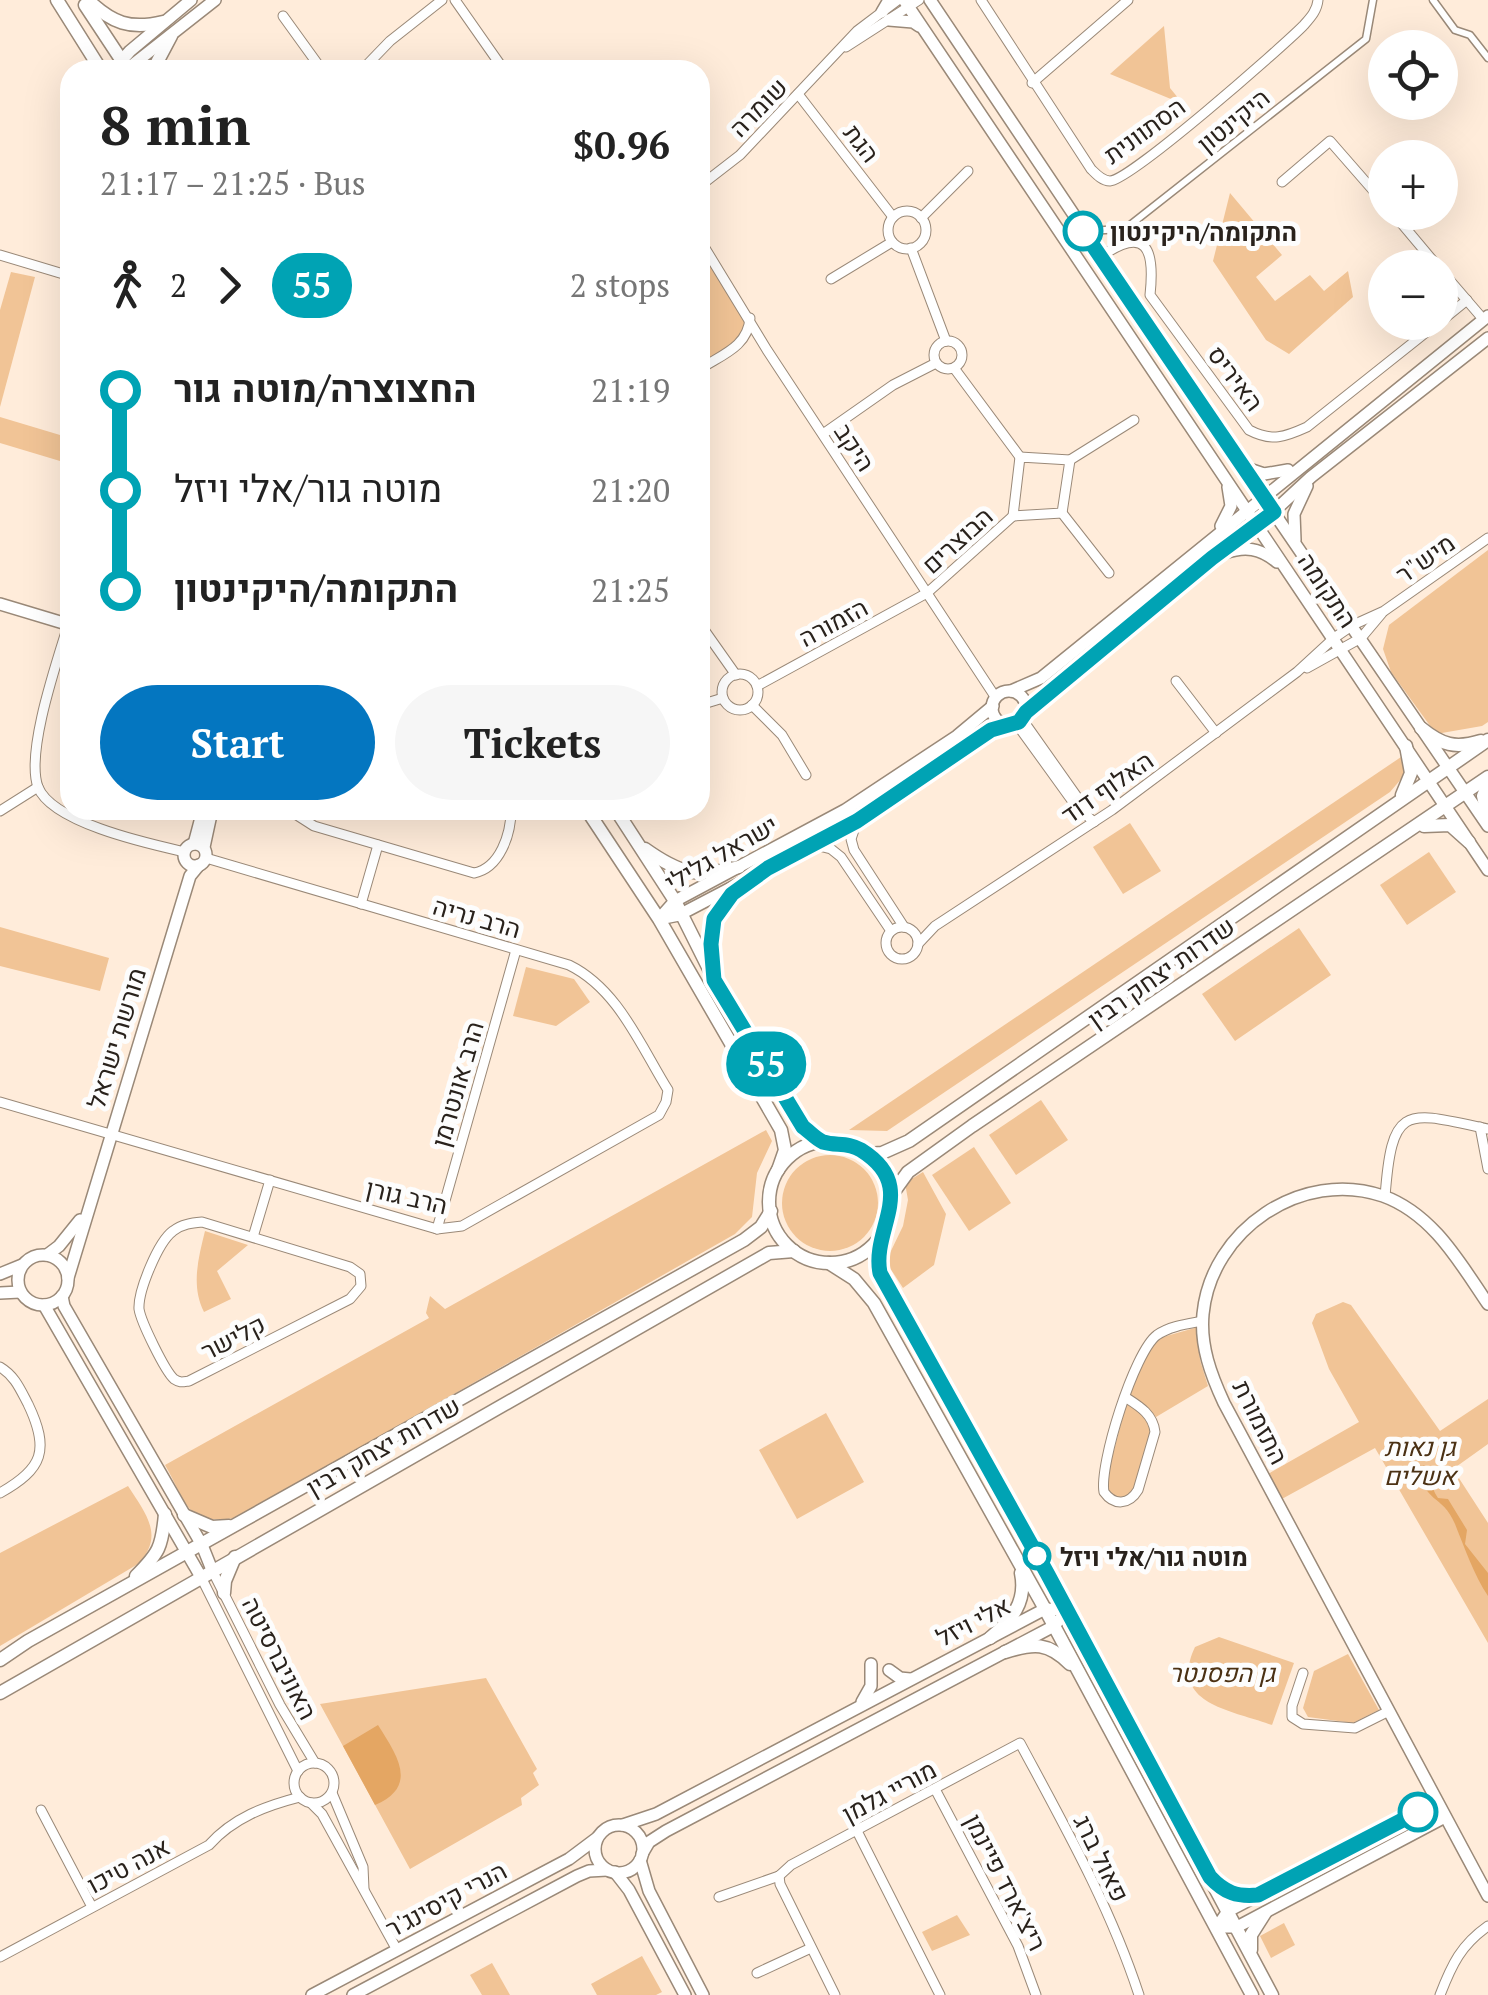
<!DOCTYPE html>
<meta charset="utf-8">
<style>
body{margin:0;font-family:"PT Serif",Heebo,serif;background:#f6f6f6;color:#222;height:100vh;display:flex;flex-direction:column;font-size:38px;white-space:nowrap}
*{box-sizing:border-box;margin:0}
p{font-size:32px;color:#767676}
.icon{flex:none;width:55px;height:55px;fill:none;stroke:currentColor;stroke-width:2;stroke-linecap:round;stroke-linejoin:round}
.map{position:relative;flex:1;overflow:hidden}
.sheet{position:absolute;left:60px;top:60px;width:650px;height:760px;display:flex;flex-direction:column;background:#fff;border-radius:30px;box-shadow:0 10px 40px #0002}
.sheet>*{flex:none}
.badge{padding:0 20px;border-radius:32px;font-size:35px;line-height:65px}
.buttons{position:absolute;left:1368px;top:30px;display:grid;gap:20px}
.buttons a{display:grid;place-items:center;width:90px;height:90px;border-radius:50%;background:#fff;box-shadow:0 10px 40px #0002;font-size:50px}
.map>.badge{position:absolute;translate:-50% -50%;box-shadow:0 0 0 5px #fff}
.legs{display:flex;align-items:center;gap:15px;height:110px;padding:0 40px;font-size:32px}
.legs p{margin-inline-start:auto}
.headline{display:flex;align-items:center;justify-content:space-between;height:170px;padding:0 40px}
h1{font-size:55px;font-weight:800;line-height:75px}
.action{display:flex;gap:20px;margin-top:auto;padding:20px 40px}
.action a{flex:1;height:115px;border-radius:60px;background:#0476c0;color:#fff;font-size:40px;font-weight:800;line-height:115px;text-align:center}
.action a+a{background:#f6f6f6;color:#222}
ul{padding:0 40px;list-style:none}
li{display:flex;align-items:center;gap:35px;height:100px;font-size:38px}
li i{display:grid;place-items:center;width:15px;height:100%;margin:0 12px;background:currentColor}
li i::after{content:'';width:25px;height:25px;margin:-12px;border:8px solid;border-radius:50%;background:#fff}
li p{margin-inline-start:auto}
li:first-child i{background:linear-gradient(#0000 50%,currentColor 0)}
li:last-child i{background:linear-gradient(currentColor 50%,#0000 0)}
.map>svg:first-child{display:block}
.green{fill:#f1c496}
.water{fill:#e4a663}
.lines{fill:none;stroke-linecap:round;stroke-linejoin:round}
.pedestrian-casing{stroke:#9a8978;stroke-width:9}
.minor-casing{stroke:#9a8978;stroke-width:11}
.tertiary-casing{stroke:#9a8978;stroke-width:14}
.secondary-casing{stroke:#9a8978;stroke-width:15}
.pedestrian{stroke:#fff;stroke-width:6}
.minor{stroke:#fff;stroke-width:9}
.tertiary{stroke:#fff;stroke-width:11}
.secondary{stroke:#fff;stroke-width:12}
.line-1-casing{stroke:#fff;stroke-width:22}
.line-1{stroke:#00a3b4;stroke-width:15}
.stop-1-dot{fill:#fff;stroke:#00a3b4;stroke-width:5}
.labels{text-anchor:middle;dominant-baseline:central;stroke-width:10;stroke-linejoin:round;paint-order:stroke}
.street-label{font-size:25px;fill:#29221c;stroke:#fdfdfd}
.stop-label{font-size:25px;font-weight:bold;fill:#29221c;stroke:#fdfdfd;text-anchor:start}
.park-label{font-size:25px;font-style:italic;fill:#4b3114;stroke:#fdfdfd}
</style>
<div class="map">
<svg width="1488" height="1995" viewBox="0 0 1488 1995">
<rect width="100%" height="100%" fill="#ffecda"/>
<g class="green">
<path d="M 1164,26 L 1170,88 L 1183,104 L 1110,74 Z"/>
<path d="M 1230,193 L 1282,255 L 1256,277 L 1275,301 L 1310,275 L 1324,291 L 1348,271 L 1353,297 L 1289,354 L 1266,340 L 1213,261 Z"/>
<path d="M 700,240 L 750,318 L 747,335 L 712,361 L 700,357 Z"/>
<path d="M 11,272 L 35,277 L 0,407 L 0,310 Z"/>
<path d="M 0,417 L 70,438 L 70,464 L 0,443 Z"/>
<path d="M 1488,550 L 1488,722 L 1482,726 L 1436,734 L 1391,672 L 1383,649 L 1389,625 Z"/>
<path d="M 1404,755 L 1408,771 L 1390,792 L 887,1131 L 849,1130 Z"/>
<path d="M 1130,823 L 1161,871 L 1123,894 L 1093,847 Z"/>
<path d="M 1429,852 L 1456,892 L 1407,925 L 1380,885 Z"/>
<path d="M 0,927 L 109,958 L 100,991 L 0,966 Z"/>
<path d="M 1299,928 L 1331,975 L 1235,1041 L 1202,994 Z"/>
<path d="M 526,967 L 574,979 L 590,1002 L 556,1026 L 513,1016 Z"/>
<path d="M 1041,1100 L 1068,1140 L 1016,1175 L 989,1135 Z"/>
<path d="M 766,1130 L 772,1141 L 757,1173 L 752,1217 L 735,1234 L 236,1518 C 185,1525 188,1505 165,1465 L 429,1318 L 426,1313 L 430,1296 L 445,1309 Z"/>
<path d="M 974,1147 L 1011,1203 L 969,1231 L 932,1175 Z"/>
<circle cx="830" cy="1203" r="48"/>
<path d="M 923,1172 L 946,1214 L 934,1265 L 903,1288 L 888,1265 L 889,1255 L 903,1226 L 908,1200 L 905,1183 Z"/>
<path d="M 205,1231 L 248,1245 L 217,1271 L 231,1299 L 204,1312 C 191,1286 198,1259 205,1231 Z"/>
<path d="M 1343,1302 L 1351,1305 L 1440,1431 L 1488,1399 L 1488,1444 L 1453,1469 L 1488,1523 L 1488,1643 L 1375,1448 L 1280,1500 L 1268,1474 L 1359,1422 L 1329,1369 L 1312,1323 L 1316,1314 Z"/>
<path d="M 1198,1327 L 1200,1360 L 1208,1386 L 1156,1417 L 1130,1396 L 1140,1368 L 1156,1339 Z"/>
<path d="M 1127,1401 C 1139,1409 1151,1416 1152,1432 L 1136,1489 L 1122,1500 L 1110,1496 L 1105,1484 Z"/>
<path d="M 826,1413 L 864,1482 L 797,1519 L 759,1450 Z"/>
<path d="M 128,1486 C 146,1514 165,1536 138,1564 L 0,1646 L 0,1553 Z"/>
<path d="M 1219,1637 L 1294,1663 L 1272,1725 C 1232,1710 1168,1704 1195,1647 Z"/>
<path d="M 1348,1654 L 1379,1710 L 1353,1723 L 1308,1717 L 1303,1708 L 1314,1671 Z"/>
<path d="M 486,1678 L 537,1769 L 533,1773 L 539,1785 L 521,1798 L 522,1805 L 410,1869 L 320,1704 Z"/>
<path d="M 957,1915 L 970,1935 L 932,1951 L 922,1932 Z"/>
<path d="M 1284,1923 L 1295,1945 L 1271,1958 L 1260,1936 Z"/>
<path d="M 642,1956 L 662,1992 L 656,1995 L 597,1995 L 591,1984 Z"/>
<path d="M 492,1963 L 510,1995 L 482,1995 L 470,1975 Z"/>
</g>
<g class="water">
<path d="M 1418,1465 L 1424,1465 C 1431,1477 1430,1486 1438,1498 L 1448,1499 L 1467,1530 L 1465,1544 L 1488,1573 L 1488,1596 C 1474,1575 1465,1549 1455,1524 C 1442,1493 1424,1505 1418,1465 Z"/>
<path d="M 378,1725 C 396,1754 420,1786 375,1805 L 343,1746 Z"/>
</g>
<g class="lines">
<g class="pedestrian-casing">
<g id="pedestrian">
<path d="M 1433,0 L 1455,30 L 1470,35 L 1488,58"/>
<path d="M 1085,231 L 1125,229 L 1366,39 L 1373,0"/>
</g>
</g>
<g class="minor-casing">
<g id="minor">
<path d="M 455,0 L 504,70"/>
<path d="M 981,0 L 1091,169 C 1096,174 1102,181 1110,181 C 1131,180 1281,48 1303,26 C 1310,18 1317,11 1318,0"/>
<path d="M 283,16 L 322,70"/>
<path d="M 846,47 L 919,0"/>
<path d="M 362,70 L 390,41 L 442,0"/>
<path d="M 1032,83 L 1128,0"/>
<path d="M 798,94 L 893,217"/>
<path d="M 1282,182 L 1330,141 L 1385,204"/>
<path d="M 700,186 L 740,155 L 857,31 L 898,0"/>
<circle cx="907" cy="230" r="19"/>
<path d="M 1392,212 L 1439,268"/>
<path d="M 921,218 L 968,171"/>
<path d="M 700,240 L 767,350 L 996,698"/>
<path d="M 911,248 L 946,341"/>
<path d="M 0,255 L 70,276"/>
<path d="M 1100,257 C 1147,225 1155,249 1150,295 L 1249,430 C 1272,442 1285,437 1307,427 L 1439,322"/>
<path d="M 1440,269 L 1483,319"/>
<path d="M 831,279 L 892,242"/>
<path d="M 1440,322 L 1467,300"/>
<circle cx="948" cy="355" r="14"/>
<path d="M 954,368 L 1020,457"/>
<path d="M 700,369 C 721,355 748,347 750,318"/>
<path d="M 823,434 L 893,385 L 936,363"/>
<path d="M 1020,457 L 1070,460 L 1062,513 L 1013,516 Z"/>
<path d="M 1070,460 L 1134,420"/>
<path d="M 1062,513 L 1109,573"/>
<path d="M 70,619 C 59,656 25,751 38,787 C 52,823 150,844 185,852"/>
<path d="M 700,624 L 736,675"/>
<path d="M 1307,668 L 1361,638 L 1382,613"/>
<circle cx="740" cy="692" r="18"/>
<path d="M 1176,681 L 1216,733"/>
<path d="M 757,686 L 927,593 L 1013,516"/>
<path d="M 700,705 L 723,698"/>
<path d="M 752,705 L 782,735 L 806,775"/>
<path d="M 1022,719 L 1087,811"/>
<path d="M 1016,723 L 1076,806 L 1094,822"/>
<path d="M 289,810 L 314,826 L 474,873 C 500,868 511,834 511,810"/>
<path d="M 0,811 L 38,787"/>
<path d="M 857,821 L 851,839 L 854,850 L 904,927"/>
<path d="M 815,845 L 831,849 L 841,857 L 891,931"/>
<path d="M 361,904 L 378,845"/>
<circle cx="902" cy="943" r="16"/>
<path d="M 918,944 L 935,926 L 1112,810 L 1297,672 L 1334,638 L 1353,625 L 1384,611 L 1488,538"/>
<path d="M 0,1102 L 437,1229 L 462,1226 L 659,1115 L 666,1102 L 668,1090 C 640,1045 618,989 569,965 L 206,858"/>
<path d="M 1480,1127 L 1488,1169"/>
<path d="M 1385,1197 C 1392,1103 1405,1111 1488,1129"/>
<path d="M 202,1222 L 350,1267 L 360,1274 L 361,1286 L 350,1299 L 189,1381 C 182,1382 180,1383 174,1379 C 165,1371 141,1322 139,1309 C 138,1291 158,1242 173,1231 C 182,1224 192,1223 202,1222 Z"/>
<path d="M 437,1229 L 516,950"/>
<path d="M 253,1237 L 270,1180"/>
<path d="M 0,1367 C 15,1376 20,1389 28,1404 C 50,1450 43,1469 0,1493"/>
<path d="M 1125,1397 C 1139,1406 1153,1414 1155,1432 L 1138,1490 C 1129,1505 1114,1506 1104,1492 C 1099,1465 1134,1352 1157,1335 C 1170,1326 1187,1324 1203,1321"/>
<path d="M 212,1570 L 280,1705 L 315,1763"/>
<path d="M 201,1577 L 298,1771"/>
<path d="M 1303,1673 L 1292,1706 L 1292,1717 L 1303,1724 L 1355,1728 L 1389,1711"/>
<circle cx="314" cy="1783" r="20"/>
<path d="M 935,1789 L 1018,1946 L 1036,1995"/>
<path d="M 332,1793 L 363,1867 L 364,1889"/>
<path d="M 311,1803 L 322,1814 L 397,1950"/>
<path d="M 41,1810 L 92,1907"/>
<path d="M 857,1831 L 940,1995"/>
<path d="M 779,1876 L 791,1865 L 1020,1743 C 1064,1825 1110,1906 1139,1995"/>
<path d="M 779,1876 L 780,1884 L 835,1995"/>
<path d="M 719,1897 L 779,1876"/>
<path d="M 0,1957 L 209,1845 C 233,1818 265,1806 300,1797"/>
<path d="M 757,1973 L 811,1948"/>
<path d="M 1440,1995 C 1452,1964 1461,1945 1488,1926"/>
</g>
</g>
<g class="tertiary-casing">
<g id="tertiary">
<path d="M 904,0 L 1488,870"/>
<path d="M 930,0 L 1242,466 L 1488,826"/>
<path d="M 882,12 L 889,0"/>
<path d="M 889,20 L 913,22 L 919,26"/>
<path d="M 113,70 L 130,51 L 191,0"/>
<path d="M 126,70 L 215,0"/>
<path d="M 1243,467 L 1264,474 L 1288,470"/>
<path d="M 1221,526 L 1231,506 L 1228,487"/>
<path d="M 1295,540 L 1294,514 L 1307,486"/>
<path d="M 1225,553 C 1245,546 1260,548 1277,562"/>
<path d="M 0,604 L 70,625"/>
<path d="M 1011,691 L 1041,678 L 1488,316"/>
<circle cx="1009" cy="708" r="17"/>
<path d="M 1025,712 L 1212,558 L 1258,526 L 1311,477 L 1488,338"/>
<path d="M 194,844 L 203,810"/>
<circle cx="195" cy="855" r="11"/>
<path d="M 204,847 L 212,810"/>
<path d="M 762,871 L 857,821 L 991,731 L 1010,725"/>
<path d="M 659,919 L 679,915 L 746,880"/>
<path d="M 659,919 L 675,901 L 845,810 L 957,736 L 993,706"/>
<circle cx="43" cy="1280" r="25"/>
<path d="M 47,1255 L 59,1246 L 80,1220"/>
<path d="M 0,1274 L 22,1265"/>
<path d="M 68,1278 L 190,876 L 199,865"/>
<path d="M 0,1293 L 20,1292"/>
<path d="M 62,1296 L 64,1306 L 202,1545 L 212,1570"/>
<path d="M 1488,1304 C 1460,1263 1433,1214 1383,1196 C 1302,1168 1211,1230 1203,1314 C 1200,1346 1211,1375 1224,1403 L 1488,1896"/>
<path d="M 44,1305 L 201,1577"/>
<path d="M 889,1670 L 900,1678 L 910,1679"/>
<path d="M 862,1702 L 871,1686 L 871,1664"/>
<path d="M 623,1825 L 656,1814 L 1045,1609 L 1066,1610"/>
<circle cx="619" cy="1849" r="24"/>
<path d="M 642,1854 L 649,1842 L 666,1831 L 1054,1626 L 1059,1620"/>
<path d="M 640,1860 L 649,1891 L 703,1995"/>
<path d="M 615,1872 L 629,1890 L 685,1995"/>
<path d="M 1217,1927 L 1237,1927 L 1445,1817"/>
<path d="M 1217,1927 L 1228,1911 L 1437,1802"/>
<path d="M 312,1995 L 569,1859 L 597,1838"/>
<path d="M 353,1995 L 577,1876 L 589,1871 L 607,1870"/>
</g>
</g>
<g class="secondary-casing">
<g id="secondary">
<path d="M 57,0 L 101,70"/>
<path d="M 88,0 C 112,23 130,30 163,22"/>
<path d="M 85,5 L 128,70"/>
<path d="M 153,70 L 171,36"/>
<path d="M 1421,728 C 1442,745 1455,749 1481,741"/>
<path d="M 1488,785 L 1483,796 L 1488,819"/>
<path d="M 1402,795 L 1411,773 L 1406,746"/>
<path d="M 587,810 L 659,919 L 781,1130 L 785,1150 L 778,1170"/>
<path d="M 616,810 L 675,901 L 714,979 L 803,1127 L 823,1142"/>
<path d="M 1424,826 L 1450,825 L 1469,842"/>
<path d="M 645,849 C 680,874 697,878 739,867"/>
<path d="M 714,972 C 708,910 718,903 768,868"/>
<circle cx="830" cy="1202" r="61"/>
<path d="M 867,1154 L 882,1153 L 909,1141 L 1488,740"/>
<path d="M 890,1197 L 908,1172 L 972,1126 L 1488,777"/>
<path d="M 881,1236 L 877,1261 L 879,1273 L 1047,1573 L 1272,1995"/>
<path d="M 829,1263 L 854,1279 L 874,1303 L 1045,1609 L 1252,1995"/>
<path d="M 184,1515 L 212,1527 L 229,1526"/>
<path d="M 136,1576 C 159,1553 162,1547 165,1514"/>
<path d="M 224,1593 L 225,1581 L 235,1557"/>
<path d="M 990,1638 C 1012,1620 1027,1602 1021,1573"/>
<path d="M 1005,1652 C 1034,1643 1048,1642 1070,1664"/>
<path d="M 0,1660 L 28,1641 L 744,1240 L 761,1227 L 771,1211"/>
<path d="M 0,1693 L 769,1253 L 794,1251"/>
<path d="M 1215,1883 L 1231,1894 L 1258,1895"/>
<path d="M 1251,1950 L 1251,1935 L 1265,1913"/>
</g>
</g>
<use href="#pedestrian" class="pedestrian"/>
<use href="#minor" class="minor"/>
<use href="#tertiary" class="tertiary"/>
<use href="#secondary" class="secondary"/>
</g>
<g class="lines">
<g class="line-1-casing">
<path id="line-1" d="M 1083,231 L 1274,512 L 1212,558 L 1026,712 L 1019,722 L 991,730 L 857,821 L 768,868 L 732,894 L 714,919 L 711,944 L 714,980 L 803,1127 C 809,1131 816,1139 823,1142 C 836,1146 848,1142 861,1150 C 920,1187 871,1228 880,1273 L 1047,1573 L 1210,1877 C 1225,1893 1237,1897 1258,1895 L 1418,1812"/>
</g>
<use href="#line-1" class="line-1"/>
</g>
<g class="stop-1-dot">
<circle cx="1083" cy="231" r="18"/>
<circle cx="1037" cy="1556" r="12"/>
<circle cx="1418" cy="1812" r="18"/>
</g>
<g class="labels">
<g class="street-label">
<text transform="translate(758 107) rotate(-46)">שומרה</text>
<text transform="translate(1233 120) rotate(-39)">היקינטון</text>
<text transform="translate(1144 130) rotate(-36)">הסתוונית</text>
<text transform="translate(862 143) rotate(52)">הגת</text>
<text transform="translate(1236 378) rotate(53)">האיריס</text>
<text transform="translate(855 447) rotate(57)">היקב</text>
<text transform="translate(957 540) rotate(-42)">הבוצרים</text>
<text transform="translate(1425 558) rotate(-35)">מיש"ר</text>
<text transform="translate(1328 590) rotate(56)">התקומה</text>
<text transform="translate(833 622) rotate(-28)">הזמורה</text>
<text transform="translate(1107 787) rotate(-35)">האלוף דוד</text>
<text transform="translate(721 853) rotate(-30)">ישראל גלילי</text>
<text transform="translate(477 917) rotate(16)">הרב נריה</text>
<text transform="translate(1161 972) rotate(-35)">שדרות יצחק רבין</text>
<text transform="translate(116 1038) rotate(-73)">מורשת ישראל</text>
<text transform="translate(457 1084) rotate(-74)">הרב אונטרמן</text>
<text transform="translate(407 1196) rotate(13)">הרב גורן</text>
<text transform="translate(233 1337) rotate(-27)">קלישר</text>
<text transform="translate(1261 1422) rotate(63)">התזמורת</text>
<text transform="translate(383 1446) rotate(-30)">שדרות יצחק רבין</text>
<text transform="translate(973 1621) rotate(-27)">אלי ויזל</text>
<text transform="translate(280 1658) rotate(63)">האוניברסיטה</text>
<text transform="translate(889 1791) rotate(-28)">מוריי גלמן</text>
<text transform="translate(1102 1858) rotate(64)">פאול ברג</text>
<text transform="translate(128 1865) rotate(-28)">אנה טיכו</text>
<text transform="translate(1006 1882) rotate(63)">ריצ'ארד פיינמן</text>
<text transform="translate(446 1899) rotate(-28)">הנרי קיסינג'ר</text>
</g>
<g class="stop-label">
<text x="1110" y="231">התקומה/היקינטון</text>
<text x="1060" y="1556">מוטה גור/אלי ויזל</text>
</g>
<g class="park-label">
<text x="1420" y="1446">גן נאות<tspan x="1420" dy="29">אשלים</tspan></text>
<text x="1222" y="1672">גן הפסנטר</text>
</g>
</g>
</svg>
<div class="buttons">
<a><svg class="icon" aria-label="locate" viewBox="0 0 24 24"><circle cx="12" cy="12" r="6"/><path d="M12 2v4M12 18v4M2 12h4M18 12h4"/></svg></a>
<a>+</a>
<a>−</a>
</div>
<b class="badge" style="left:766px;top:1064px;background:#00a3b4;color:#fff">55</b>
<section class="sheet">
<div class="headline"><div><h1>8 min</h1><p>21:17 – 21:25 · Bus</p></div><b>$0.96</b></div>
<div class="legs"><svg class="icon" aria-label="walk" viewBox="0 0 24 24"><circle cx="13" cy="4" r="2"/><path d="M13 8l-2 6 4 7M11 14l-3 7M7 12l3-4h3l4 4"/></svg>2<svg class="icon" aria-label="forward" viewBox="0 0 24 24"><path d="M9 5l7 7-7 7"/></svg><b class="badge" style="background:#00a3b4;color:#fff">55</b><p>2 stops</p></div>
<ul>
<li><i style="color:#00a3b4"></i><b>החצוצרה/מוטה גור</b><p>21:19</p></li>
<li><i style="color:#00a3b4"></i><span>מוטה גור/אלי ויזל</span><p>21:20</p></li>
<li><i style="color:#00a3b4"></i><b>התקומה/היקינטון</b><p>21:25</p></li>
</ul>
<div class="action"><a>Start</a><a>Tickets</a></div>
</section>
</div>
